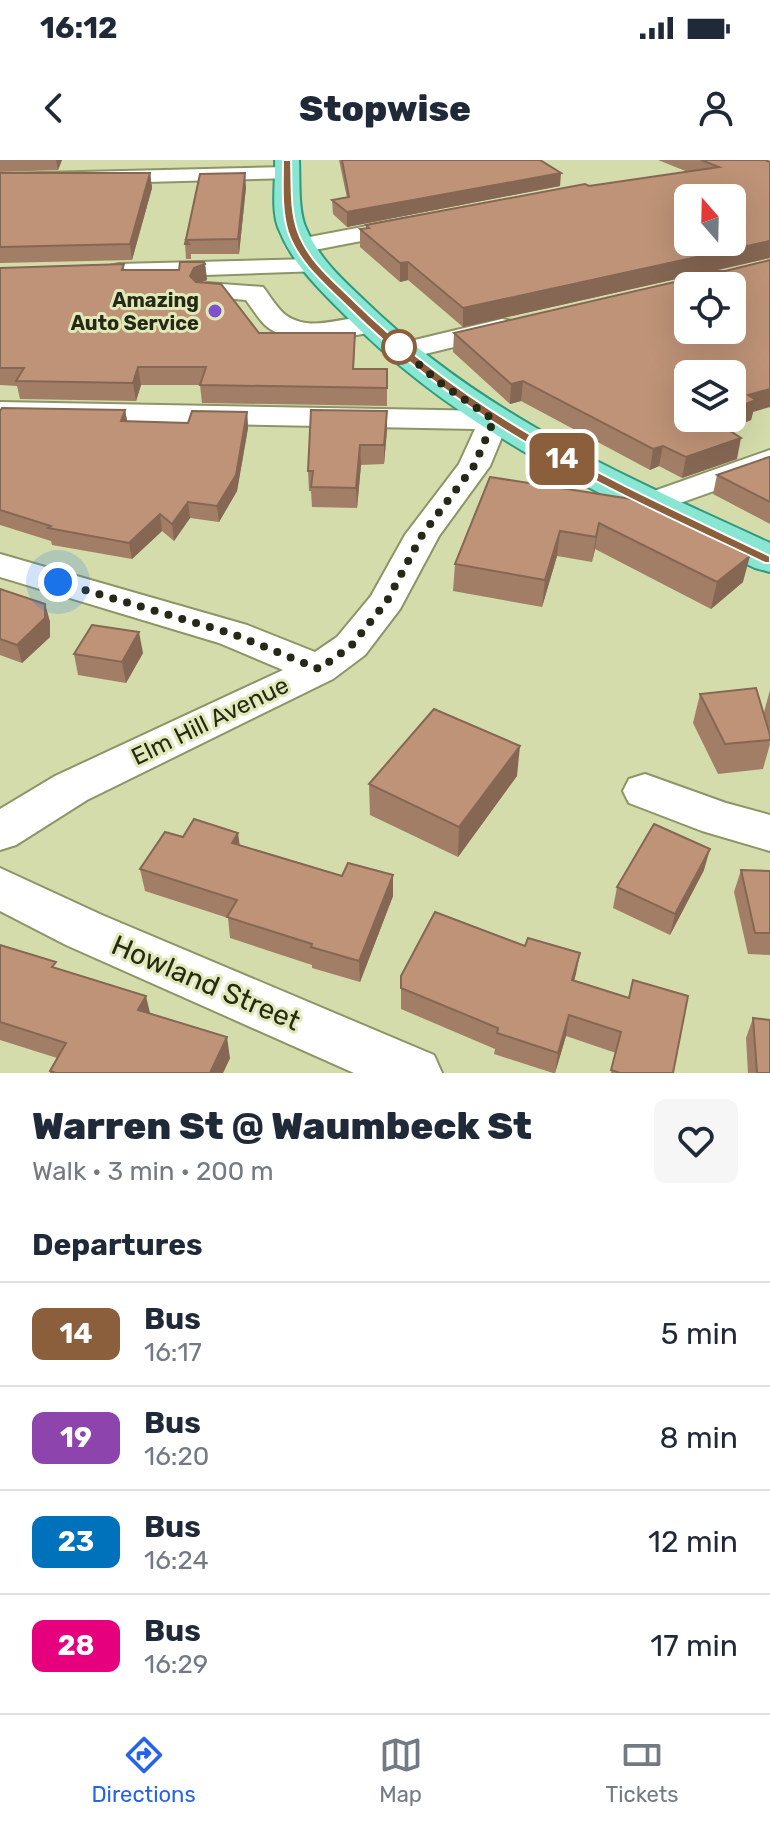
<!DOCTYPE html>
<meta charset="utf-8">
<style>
body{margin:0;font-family:Rubik,sans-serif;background:#f6f6f7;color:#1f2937;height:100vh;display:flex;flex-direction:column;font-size:30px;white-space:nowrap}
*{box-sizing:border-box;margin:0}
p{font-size:26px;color:#747a83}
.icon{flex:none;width:44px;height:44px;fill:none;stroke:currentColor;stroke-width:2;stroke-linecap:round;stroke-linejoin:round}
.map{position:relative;height:913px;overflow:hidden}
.sheet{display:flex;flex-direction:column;background:#fff;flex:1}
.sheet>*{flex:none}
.badge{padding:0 16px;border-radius:12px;font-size:28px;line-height:52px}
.needle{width:52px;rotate:340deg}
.tools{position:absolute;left:674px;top:24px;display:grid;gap:16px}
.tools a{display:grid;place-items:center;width:72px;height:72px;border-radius:12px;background:#fff;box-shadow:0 8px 32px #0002;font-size:40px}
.you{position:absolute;width:40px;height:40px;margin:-20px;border:6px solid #fff;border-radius:50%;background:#1a73e8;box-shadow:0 0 0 12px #1a73e833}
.map>.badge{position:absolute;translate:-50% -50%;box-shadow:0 0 0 4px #fff}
h2{padding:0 32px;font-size:30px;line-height:72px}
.round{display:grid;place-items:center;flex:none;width:84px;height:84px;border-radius:12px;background:#f6f6f7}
.headline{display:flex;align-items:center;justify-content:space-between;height:136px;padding:0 32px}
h1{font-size:38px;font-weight:800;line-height:60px}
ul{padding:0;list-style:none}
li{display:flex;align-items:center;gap:24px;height:104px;padding:0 32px;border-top:2px solid #e0e1e3}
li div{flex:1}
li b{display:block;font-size:30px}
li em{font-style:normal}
li .badge{min-width:88px;font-weight:700;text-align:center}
.status{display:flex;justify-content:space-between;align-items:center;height:56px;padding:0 40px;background:#fff;direction:ltr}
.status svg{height:22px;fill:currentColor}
header{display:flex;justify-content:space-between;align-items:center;height:104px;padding:0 32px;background:#fff;font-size:36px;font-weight:800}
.tab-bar{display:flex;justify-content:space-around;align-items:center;height:112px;border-top:2px solid #e0e1e3;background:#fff;font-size:22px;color:#747a83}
.tab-bar a{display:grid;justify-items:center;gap:4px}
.tab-bar .on{color:#2563eb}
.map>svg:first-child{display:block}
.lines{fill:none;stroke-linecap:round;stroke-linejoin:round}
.minor-casing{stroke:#8d9466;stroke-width:4}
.major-casing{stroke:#33997d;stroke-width:4}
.minor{fill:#fff;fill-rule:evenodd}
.major{fill:#89e6d3;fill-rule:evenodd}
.wall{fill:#a37e66}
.shaded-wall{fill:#856753}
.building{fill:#be9377;stroke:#856753;stroke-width:2;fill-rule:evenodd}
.line{fill:#8b5e3c;stroke:#fff;stroke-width:2}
.walk{stroke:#262916;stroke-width:8;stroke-dasharray:0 14.4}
.poi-dot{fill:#7c53cc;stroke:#e1e9b8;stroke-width:3}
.stop-dot{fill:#fff;stroke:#8b5e3c;stroke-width:4}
.labels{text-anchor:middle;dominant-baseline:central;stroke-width:6;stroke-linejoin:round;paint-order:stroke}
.far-poi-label{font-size:20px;font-weight:bold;fill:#262916;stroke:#e1e9b8;text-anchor:end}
.street-label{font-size:24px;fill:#262916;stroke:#e1e9b8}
.near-street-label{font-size:28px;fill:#262916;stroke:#e1e9b8}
</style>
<div class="status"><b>16:12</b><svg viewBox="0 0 49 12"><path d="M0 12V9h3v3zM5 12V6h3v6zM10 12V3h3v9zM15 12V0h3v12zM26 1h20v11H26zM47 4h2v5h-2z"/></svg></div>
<header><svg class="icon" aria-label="back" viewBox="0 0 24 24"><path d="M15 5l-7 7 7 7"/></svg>Stopwise<svg class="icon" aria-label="person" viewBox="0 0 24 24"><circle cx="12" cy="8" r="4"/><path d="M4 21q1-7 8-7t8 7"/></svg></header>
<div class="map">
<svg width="770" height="913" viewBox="0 0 770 913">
<rect width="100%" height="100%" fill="#d4dcab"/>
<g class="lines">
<g class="minor-casing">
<g id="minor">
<path d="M 287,7 L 298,13 L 295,18 L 0,26 L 0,14 Z"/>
<path d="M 410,58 L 418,60 L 422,65 L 418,70 L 299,93 L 291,91 L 287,86 L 291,81 L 299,79 Z"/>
<path d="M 312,99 L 321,101 L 324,106 L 321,111 L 119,118 L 110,116 L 107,111 L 110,106 L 119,104 Z"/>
<path d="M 207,123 L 263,127 C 270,136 278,150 287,156 C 315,175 351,151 381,158 L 384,164 L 381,170 C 352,177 289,188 265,165 C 258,158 252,148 246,140 L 198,136 L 194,131 L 198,126 Z"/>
<path d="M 502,159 L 512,161 L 516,167 L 512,173 L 404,199 L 394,197 L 390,191 L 394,185 Z"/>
<path d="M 0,242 L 494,251 L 505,254 L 509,260 L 490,306 L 439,376 L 400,449 L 365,495 L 333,519 L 87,640 L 16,685 L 0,690 L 0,649 L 55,616 L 283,510 L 219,483 L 0,417 L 0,394 L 247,465 L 315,492 L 337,477 L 371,436 L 405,375 L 459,304 L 475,269 L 0,260 Z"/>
<path d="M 770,290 L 770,311 L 652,353 L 640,350 L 635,343 L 640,336 Z"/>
<path d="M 645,614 L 726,643 L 770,655 L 770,691 L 702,671 L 629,643 L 623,631 L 629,619 Z"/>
<path d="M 0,708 L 102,755 L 434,895 L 442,913 L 354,913 L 66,785 L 0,751 Z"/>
</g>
</g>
<g class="major-casing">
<path id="major" d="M 275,0 L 299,0 C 300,20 298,48 305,66 C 318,98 341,118 365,141 C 482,255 624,316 770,383 L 770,412 L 755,408 C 606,337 461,274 343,153 C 316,126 292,103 278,67 C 271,48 276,20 275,0 Z"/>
</g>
<use href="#minor" class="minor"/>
<use href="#major" class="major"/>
</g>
<g class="wall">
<path d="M 0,0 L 62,0 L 58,10 L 0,12 Z"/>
<path d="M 339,0 L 540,0 L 560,26 L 347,67 L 333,54 L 332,40 L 347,38 Z"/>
<path d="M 658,0 L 765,0 L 770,2 L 770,98 L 714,111 L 753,252 L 751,260 L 728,269 L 737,299 L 682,318 L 659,306 L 650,310 L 521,241 L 510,244 L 453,192 L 454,173 L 692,118 L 693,115 L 463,167 L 408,120 L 400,122 L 360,87 L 360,69 L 366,68 L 366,65 L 589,26 L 688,12 Z"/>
<path d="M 0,13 L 150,13 L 152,28 L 132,100 L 0,103 Z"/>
<path d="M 200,14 L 246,27 L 239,94 L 191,94 L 191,99 L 186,99 L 185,84 Z"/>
<path d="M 124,104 L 124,110 L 179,110 L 205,104 L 207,120 L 200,123 L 259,173 L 355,173 L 354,209 L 387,209 L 387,246 L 202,243 L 200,225 L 141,225 L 136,241 L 20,239 L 17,226 L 0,225 L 0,108 Z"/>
<path d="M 125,250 L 127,261 L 188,263 L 247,252 L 248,268 L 237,331 L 219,362 L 190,358 L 174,381 L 162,371 L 132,399 L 52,385 L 51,381 L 0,365 L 0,251 Z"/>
<path d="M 387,270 L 384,304 L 361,305 L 357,348 L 312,347 L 311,331 L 309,331 L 308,311 Z"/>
<path d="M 770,297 L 770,364 L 713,334 L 717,315 Z"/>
<path d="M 490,317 L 743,422 L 711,449 L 595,389 L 592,402 L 557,396 L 542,447 L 453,431 L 455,404 Z"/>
<path d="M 0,429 L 45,444 L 50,462 L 50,477 L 22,503 L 0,495 Z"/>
<path d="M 143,493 L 126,523 L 78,515 L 74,494 Z"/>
<path d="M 770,530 L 770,571 L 767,565 L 770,584 L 763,609 L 718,614 L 693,563 L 700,534 L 764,552 Z"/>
<path d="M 517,616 L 458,697 L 370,655 L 369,624 Z"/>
<path d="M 183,677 L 240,686 L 342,716 L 393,715 L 393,736 L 360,822 L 312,808 L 312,805 L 230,778 L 228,758 L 145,731 L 140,709 Z"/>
<path d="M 704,710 L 670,775 L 613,748 L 617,727 Z"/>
<path d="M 741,710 L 770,711 L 770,795 L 748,794 L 734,732 Z"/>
<path d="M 0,785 L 58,809 L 150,854 L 230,898 L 223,913 L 50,913 L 50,911 L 57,898 L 0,880 Z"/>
<path d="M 525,786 L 580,793 L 574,821 L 673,913 L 611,913 L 616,893 L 566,876 L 555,913 L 553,913 L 494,894 L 495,889 L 401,849 L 401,816 Z"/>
<path d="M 753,858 L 770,913 L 748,913 L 746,878 Z"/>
</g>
<g class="shaded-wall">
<path d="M 56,0 L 62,0 L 58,10 Z"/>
<path d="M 150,13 L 152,28 L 132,100 L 130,84 Z"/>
<path d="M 245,13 L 246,27 L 239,94 L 238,79 Z"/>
<path d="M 561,13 L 560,26 L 347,67 L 347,52 Z"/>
<path d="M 770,81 L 770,98 L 463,167 L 463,148 Z"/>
<path d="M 408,102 L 408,120 L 400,122 L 400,103 Z"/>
<path d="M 205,104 L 207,120 L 196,124 L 190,116 L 194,108 Z"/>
<path d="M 138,207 L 141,225 L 136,241 L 133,223 Z"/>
<path d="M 523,221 L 521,241 L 510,244 L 511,224 Z"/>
<path d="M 770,229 L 770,247 L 753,252 L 751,260 L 706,279 L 710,258 L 732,258 L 732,249 L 748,235 Z"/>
<path d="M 125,250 L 128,265 L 121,261 Z"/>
<path d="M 387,251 L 387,270 L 384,304 L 384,285 Z"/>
<path d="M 247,252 L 248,268 L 237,331 L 219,362 L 217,346 Z"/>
<path d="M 741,278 L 737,299 L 682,318 L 686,297 Z"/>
<path d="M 360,285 L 361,305 L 357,348 L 356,328 Z"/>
<path d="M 663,286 L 659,306 L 650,310 L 653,289 Z"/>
<path d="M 188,342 L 190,358 L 174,381 L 172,364 Z"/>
<path d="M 160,354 L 162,371 L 132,399 L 129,383 Z"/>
<path d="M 599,363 L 595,389 L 592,402 L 596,377 Z"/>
<path d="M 560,371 L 557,396 L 542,447 L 545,420 Z"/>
<path d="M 750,396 L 743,422 L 711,449 L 717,422 Z"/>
<path d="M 45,444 L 50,462 L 50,477 L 22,503 L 17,485 Z"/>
<path d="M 139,472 L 143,493 L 126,523 L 122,502 Z"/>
<path d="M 520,586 L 517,616 L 458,697 L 459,667 Z"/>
<path d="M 238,673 L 241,694 L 232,683 Z"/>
<path d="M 710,689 L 704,710 L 670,775 L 675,754 Z"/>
<path d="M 393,715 L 393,736 L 360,822 L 359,801 Z"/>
<path d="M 580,793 L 576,814 L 568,841 L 572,820 Z"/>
<path d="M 146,836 L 151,857 L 138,850 Z"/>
<path d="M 569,855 L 566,876 L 555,913 L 558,893 Z"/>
<path d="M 227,877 L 230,898 L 223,913 L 210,913 Z"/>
</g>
<g class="building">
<path d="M 342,0 L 540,0 L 561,13 L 347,52 L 332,40 L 349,37 Z"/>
<path d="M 701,0 L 765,0 L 770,2 L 770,81 L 463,148 L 408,102 L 400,103 L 360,69 L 369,68 L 366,65 L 585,24 L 589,26 L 719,7 ZM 688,38 L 732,38 L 732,82 L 688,82 Z"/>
<path d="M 0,13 L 150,13 L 130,84 L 0,87 Z"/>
<path d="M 245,13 L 238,79 L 186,80 L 189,84 L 185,84 L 200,14 Z"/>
<path d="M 770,100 L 770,229 L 748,235 L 756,240 L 732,249 L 732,214 L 688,214 L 688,258 L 710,258 L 741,278 L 686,297 L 663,286 L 653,289 L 523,221 L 511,224 L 454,173 L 692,118 L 694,111 L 725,111 ZM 688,126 L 732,126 L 732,170 L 688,170 Z"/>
<path d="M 180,102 L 204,102 L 205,104 L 194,108 L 190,116 L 196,122 L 221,124 L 259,173 L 355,173 L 353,209 L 387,209 L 387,228 L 200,225 L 206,207 L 138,207 L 133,223 L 16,221 L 24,208 L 0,208 L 0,108 L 124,104 L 122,110 L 179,110 Z"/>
<path d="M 2,248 L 125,250 L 121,261 L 188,263 L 192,251 L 247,252 L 236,315 L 217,346 L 188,342 L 172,364 L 160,354 L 129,383 L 48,368 L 51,366 L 0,350 L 0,251 Z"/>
<path d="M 311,250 L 387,251 L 384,285 L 360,285 L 356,328 L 311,327 L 313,311 L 308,311 Z"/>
<path d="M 769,297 L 770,297 L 770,342 L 717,315 Z"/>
<path d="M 490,317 L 631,339 L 750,396 L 717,422 L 599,363 L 596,377 L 560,371 L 545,420 L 455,404 Z"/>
<path d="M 0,429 L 45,444 L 45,458 L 17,485 L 0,479 Z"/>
<path d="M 92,465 L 139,472 L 122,502 L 74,494 Z"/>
<path d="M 756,528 L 770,575 L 770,580 L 725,584 L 700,534 Z"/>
<path d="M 434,549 L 520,586 L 459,667 L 369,624 Z"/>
<path d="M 194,659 L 238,673 L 232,683 L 342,716 L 348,703 L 393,715 L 359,801 L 311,787 L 312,784 L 227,757 L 237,740 L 140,709 L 165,672 L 183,677 Z"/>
<path d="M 654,664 L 710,689 L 675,754 L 617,727 Z"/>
<path d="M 741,710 L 770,711 L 770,773 L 755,773 Z"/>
<path d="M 435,752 L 525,786 L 528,778 L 580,793 L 572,820 L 629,838 L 633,820 L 688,836 L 673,913 L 620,913 L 611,910 L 621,872 L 569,855 L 558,893 L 497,873 L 498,868 L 401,828 L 401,816 Z"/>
<path d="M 0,785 L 56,802 L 52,807 L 146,836 L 138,850 L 227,877 L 210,913 L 56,913 L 50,911 L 66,883 L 0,862 Z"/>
<path d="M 753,858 L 770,860 L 770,913 L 757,913 Z"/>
</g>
<path class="line" d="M 283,0 L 291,0 C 292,24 290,50 298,72 C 309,102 334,121 355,142 C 479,264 621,324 770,396 L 770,403 L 765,403 C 612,330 470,269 348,147 C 326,125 299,104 288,72 C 281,50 283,24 283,0 Z"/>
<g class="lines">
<path class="walk" d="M 58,422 L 233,474 L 319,509 L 351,486 L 387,441 L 422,375 L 474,306 L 494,260 L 439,222 L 399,187"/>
</g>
<circle class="poi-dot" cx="215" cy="151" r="8"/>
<circle class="stop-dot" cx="399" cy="187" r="16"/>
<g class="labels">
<g class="far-poi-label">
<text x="199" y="140">Amazing<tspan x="199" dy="23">Auto Service</tspan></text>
</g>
<g class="street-label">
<text transform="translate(210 561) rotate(-26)">Elm Hill Avenue</text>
</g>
<g class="near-street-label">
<text transform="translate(206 823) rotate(23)">Howland Street</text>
</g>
</g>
</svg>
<div class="tools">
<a><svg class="needle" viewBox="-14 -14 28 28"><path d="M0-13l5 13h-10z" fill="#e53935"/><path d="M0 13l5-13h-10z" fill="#747a83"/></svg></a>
<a><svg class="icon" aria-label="locate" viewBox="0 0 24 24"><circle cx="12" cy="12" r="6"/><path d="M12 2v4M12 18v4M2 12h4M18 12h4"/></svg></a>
<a><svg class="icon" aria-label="layers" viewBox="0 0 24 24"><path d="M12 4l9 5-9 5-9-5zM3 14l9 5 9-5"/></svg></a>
</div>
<div class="you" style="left:58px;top:422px"></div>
<b class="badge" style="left:562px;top:299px;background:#8b5e3c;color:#fff">14</b>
</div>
<section class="sheet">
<div class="headline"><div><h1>Warren St @ Waumbeck St</h1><p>Walk · 3 min · 200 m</p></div><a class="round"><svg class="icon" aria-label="heart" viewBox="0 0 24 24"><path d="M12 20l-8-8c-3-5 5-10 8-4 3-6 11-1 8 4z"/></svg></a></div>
<h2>Departures</h2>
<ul>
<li><span class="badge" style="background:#8b5e3c;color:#fff">14</span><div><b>Bus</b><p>16:17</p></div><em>5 min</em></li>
<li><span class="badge" style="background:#8e44ad;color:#fff">19</span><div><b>Bus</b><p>16:20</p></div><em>8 min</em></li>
<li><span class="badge" style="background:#0072bc;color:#fff">23</span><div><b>Bus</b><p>16:24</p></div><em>12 min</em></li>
<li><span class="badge" style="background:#e6007e;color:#fff">28</span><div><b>Bus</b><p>16:29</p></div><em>17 min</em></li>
</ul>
</section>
<nav class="tab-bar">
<a class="on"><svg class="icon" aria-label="directions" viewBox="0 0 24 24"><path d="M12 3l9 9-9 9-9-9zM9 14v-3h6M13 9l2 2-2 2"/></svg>Directions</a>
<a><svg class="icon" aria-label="map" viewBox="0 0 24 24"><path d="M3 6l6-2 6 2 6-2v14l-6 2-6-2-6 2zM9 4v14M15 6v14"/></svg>Map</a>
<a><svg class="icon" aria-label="tickets" viewBox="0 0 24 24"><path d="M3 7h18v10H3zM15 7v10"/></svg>Tickets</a>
</nav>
